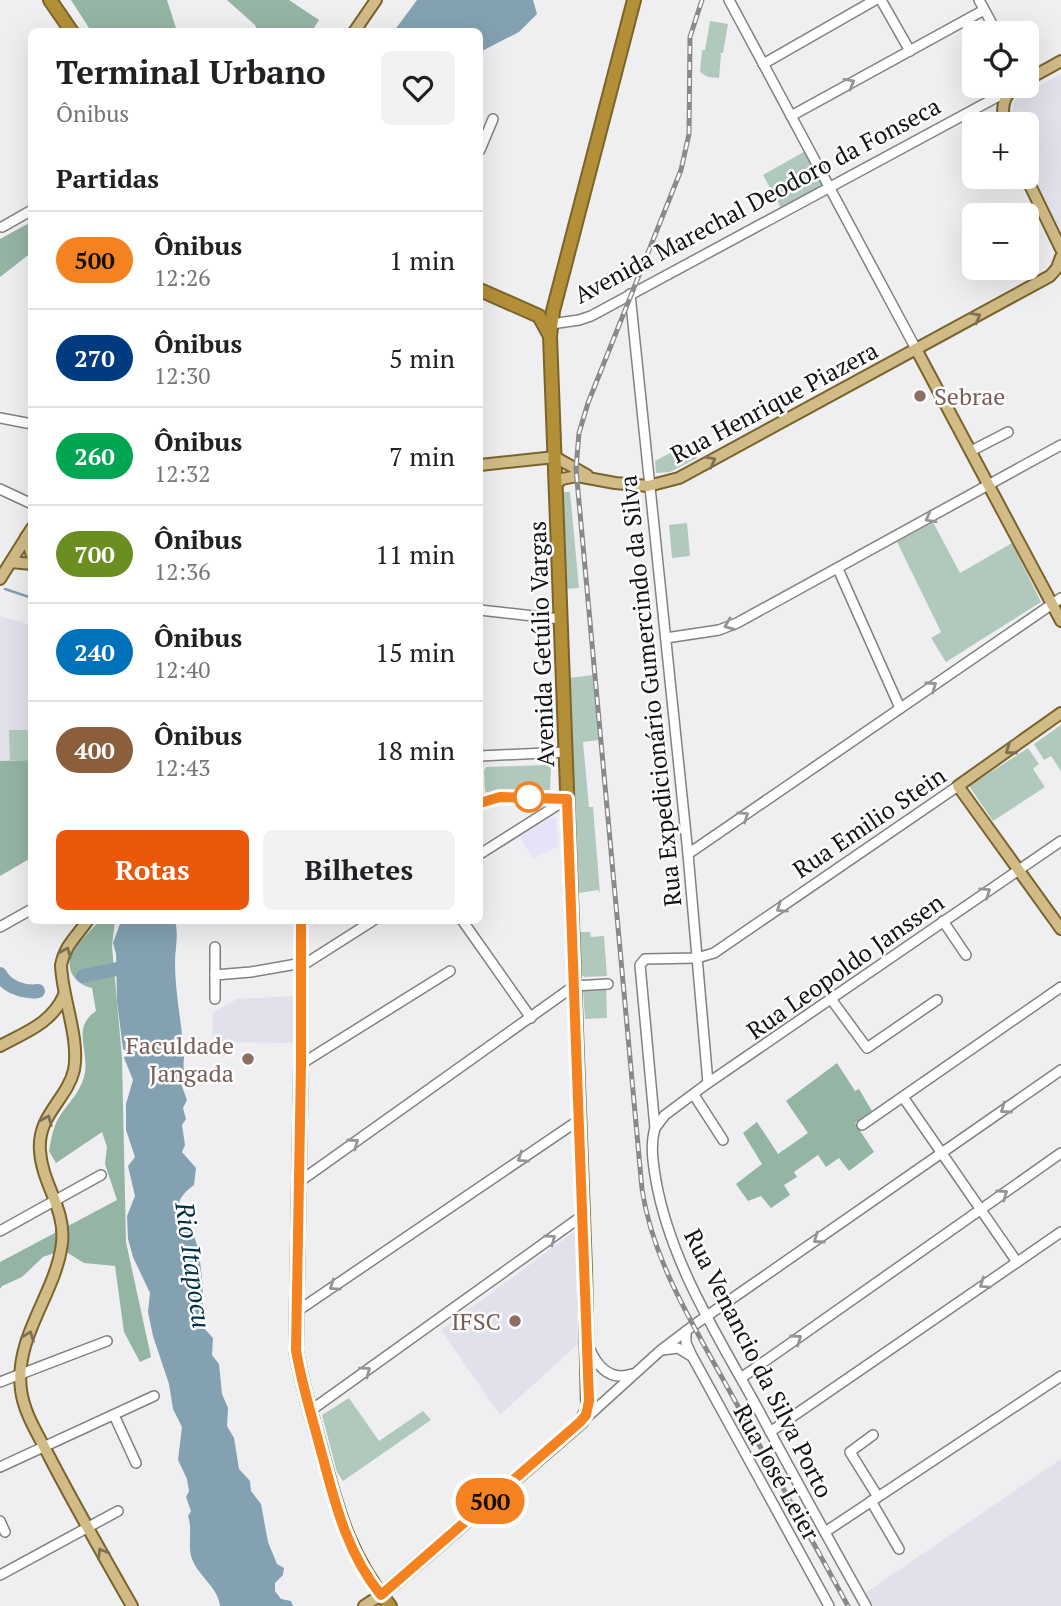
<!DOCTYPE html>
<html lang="pt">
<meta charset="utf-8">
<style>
body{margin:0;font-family:"PT Serif",serif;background:#f2f2f2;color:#202124;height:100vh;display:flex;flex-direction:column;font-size:26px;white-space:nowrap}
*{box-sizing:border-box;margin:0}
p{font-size:23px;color:#757577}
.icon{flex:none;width:38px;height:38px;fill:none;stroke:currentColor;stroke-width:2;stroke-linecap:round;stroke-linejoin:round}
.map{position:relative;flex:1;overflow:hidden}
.drawer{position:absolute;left:28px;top:28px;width:455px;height:896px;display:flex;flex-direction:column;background:#fff;border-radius:10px;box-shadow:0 7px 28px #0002}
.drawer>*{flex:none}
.badge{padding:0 14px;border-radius:23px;font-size:24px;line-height:46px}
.controls{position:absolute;left:962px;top:21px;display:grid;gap:14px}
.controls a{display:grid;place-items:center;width:77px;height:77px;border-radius:10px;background:#fff;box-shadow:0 7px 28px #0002;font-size:35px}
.map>.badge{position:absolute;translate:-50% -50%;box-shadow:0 0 0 4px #fff}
h2{padding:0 28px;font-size:26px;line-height:63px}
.round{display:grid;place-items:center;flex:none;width:74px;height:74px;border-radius:10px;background:#f2f2f2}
.head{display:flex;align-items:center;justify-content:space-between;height:119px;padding:0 28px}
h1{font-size:33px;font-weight:700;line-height:52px}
.button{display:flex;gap:14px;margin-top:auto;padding:14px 28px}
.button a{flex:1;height:80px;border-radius:10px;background:#ea580c;color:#fff;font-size:28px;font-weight:700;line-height:80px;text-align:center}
.button a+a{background:#f2f2f2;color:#202124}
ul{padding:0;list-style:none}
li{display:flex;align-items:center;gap:21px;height:98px;padding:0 28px;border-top:2px solid #e0e0e0}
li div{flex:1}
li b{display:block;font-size:26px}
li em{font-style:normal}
li .badge{min-width:77px;font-weight:700;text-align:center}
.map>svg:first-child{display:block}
.commercial{fill:#e8e2f8}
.built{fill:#e1e1eb}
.green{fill:#b1c9bd}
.forest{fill:#94b4a4}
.water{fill:#83a1b1}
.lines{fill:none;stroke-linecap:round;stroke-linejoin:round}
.stream{stroke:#83a1b1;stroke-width:2.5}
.river{stroke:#83a1b1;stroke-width:14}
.minor-casing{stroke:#818183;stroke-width:12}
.major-casing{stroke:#7b642b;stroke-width:14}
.highway-casing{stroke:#7b642b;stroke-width:16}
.minor{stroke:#fff;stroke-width:9}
.major{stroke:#d1bc88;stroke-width:10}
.highway{stroke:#b38f38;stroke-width:12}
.rail-casing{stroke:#89898b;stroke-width:5}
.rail{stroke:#fdfdff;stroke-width:2.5;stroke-dasharray:8;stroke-linecap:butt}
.oneway{stroke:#959595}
.oneway2{stroke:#7c7054}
.line-casing{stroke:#fff;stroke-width:16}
.line{stroke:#f58220;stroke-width:10}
.education-dot{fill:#8d6e63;stroke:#fdfdff;stroke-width:2.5}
.stop-dot{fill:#fff;stroke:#f58220;stroke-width:3.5}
.labels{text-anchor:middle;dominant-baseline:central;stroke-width:5;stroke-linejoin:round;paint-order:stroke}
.street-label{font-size:24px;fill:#131314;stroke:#fdfdff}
.education-label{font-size:24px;fill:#785e54;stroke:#fdfdff;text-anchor:end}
.water-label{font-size:26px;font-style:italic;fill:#012f41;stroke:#fdfdff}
</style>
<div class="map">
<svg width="1061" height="1606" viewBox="0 0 1061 1606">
<rect width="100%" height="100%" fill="#efeff2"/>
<path class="commercial" d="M 552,817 L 557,820 L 558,846 L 533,859 L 520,837 Z"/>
<g class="built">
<path d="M 1061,74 L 1061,231 L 1030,173 L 1027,162 L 1027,124 L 1016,124 L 1012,112 L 1015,100 Z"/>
<path d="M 0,616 L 31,625 L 31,760 L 0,761 Z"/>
<path d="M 295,996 L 294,1043 L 212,1042 L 213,1012 L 237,999 Z"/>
<path d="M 575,1231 L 578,1344 L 500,1415 L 441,1330 Z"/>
<path d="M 1061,1459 L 1061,1606 L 871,1606 L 864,1594 Z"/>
</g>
<g class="green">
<path d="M 710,21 L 728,24 L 723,53 L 719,53 L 721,54 L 719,78 L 708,77 L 700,72 L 702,50 L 705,50 Z"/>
<path d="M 807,150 L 826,184 L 781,208 L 763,175 Z"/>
<path d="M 689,443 L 697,458 L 670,472 L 656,473 L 655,461 Z"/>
<path d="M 561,492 L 570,492 L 579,588 L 565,589 Z"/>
<path d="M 933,522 L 960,573 L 1012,543 L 1041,602 L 946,662 L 931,638 L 941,632 L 897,542 Z"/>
<path d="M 687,523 L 690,556 L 672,558 L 669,525 Z"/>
<path d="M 593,675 L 599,740 L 583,742 L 589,807 L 593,807 L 600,893 L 598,890 L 578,893 L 569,678 Z"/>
<path d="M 1061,725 L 1061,771 L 1051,756 L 1044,760 L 1034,744 Z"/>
<path d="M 9,730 L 31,730 L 31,760 L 10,760 Z"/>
<path d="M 1028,748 L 1039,764 L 1033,769 L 1045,787 L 993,821 L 969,786 Z"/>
<path d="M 547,765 L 551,768 L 550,790 L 489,794 L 485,791 L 484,771 L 486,767 Z"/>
<path d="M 579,932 L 590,932 L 591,937 L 604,936 L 607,976 L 584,977 L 582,975 Z"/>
<path d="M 606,987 L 607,1018 L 585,1019 L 583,989 Z"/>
<path d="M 349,1398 L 379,1441 L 423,1411 L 431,1420 L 343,1481 L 337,1472 L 322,1415 Z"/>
</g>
<g class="forest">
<path d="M 71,0 L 167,0 L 177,31 L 91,31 Z"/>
<path d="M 227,0 L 289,0 L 319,20 L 312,31 L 258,31 L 255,25 Z"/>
<path d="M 31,222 L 31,253 L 0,277 L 0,239 Z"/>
<path d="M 31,760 L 31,858 L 0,876 L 0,761 Z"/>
<path d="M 99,921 L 115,921 L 112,946 L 122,1058 L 126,1242 L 151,1357 L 140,1362 L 124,1332 L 115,1266 L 84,1263 L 63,1250 L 43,1257 L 22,1277 L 2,1286 L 0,1289 L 0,1262 L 117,1200 L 105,1164 L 107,1147 L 102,1132 L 56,1163 L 49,1151 C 51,1140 53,1128 58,1119 C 66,1105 80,1093 84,1077 C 91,1051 70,1029 96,1011 L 92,988 C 78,985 65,972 71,956 C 76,943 91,931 99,921 Z"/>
<path d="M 837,1063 L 855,1091 L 859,1089 L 872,1111 L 855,1123 L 874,1152 L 849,1171 L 839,1158 L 826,1167 L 818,1155 L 794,1172 L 797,1177 L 784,1185 L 790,1195 L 771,1208 L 761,1196 L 748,1201 L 736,1184 L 762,1164 L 743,1133 L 757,1122 L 778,1154 L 808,1133 L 786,1101 Z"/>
</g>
<g class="water">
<path d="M 417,0 L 533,0 L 537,14 L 519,32 L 480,52 L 480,32 L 394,31 Z"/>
<path d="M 121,921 L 175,921 C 179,935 175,948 175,963 C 175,994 182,1024 184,1055 C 184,1063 182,1068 186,1076 L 181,1074 L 179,1078 L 187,1100 L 183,1108 L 186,1119 L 182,1125 L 185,1145 L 182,1152 L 196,1168 L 194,1185 C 187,1190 179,1197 178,1207 C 178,1211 178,1214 176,1218 C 181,1225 190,1229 194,1237 C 200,1247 206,1303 201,1312 L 204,1321 L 202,1326 L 213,1338 L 212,1355 L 219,1364 L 222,1394 L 228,1408 L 227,1426 L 234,1438 L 239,1469 L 250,1481 L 251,1491 L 261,1504 L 268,1542 L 277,1564 L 284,1568 L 283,1575 L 275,1583 L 275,1591 L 281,1599 L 291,1601 L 293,1606 L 220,1606 C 218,1587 199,1577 192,1559 C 187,1546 193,1530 188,1516 L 191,1511 L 186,1497 L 189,1491 L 187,1479 L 178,1460 L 182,1427 L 173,1409 L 169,1384 L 153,1336 L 148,1312 L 150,1293 L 133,1257 L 128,1239 L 127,1216 L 135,1196 L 128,1166 L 135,1157 L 126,1130 L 126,1104 L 133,1080 L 124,1058 L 132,1046 L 126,1051 L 123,1049 L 117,1001 L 116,954 L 113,943 Z"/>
</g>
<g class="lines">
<path class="stream" d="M 5,589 L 32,598"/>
<g class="river">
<path d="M 0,974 C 6,987 25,993 38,991"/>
<path d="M 83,976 L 117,969"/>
</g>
<g class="minor-casing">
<g id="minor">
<path d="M 729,0 L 916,349"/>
<path d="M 881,0 L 910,51"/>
<path d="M 979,0 L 997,33"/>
<path d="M 763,64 L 875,0"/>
<path d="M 791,116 L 984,10"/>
<path d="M 480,150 L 493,119"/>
<path d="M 2,227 L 32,210"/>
<path d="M 630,294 L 688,854 L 708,1083"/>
<path d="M 551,324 L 579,320 L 591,316 L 1010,90"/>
<path d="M 0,418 L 32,424"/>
<path d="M 971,451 L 1008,432"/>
<path d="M 0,489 L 32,504"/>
<path d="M 838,569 L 900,708"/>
<path d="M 480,610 L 560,619"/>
<path d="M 666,638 L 719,630 L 737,623 L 1061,445"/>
<path d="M 480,756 L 566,752"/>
<path d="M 480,854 L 567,799"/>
<path d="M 688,854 L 1061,598"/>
<path d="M 462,920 L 531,1018"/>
<path d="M 943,921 L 966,955"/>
<path d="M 0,927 L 32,909"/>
<path d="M 215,975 L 251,972 L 308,962 L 374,920"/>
<path d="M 215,999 L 215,947"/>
<path d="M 831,999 L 867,1048 L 937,1000"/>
<path d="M 301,1064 L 450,971"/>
<path d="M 694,1095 L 723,1140"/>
<path d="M 903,1097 L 1017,1262"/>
<path d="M 862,1125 L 1061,987"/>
<path d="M 655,1128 L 665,1115 L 708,1083 L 1061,841"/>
<path d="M 299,1182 L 574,986 L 608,984"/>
<path d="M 0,1231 L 101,1175"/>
<path d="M 296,1312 L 579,1120"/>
<path d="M 686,1331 L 686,1343 L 692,1356 L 829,1606"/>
<path d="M 588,1345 C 596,1365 609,1382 632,1374"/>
<path d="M 662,1350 L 678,1348 L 691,1356"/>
<path d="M 741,1378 L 1061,1153"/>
<path d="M 0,1382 L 107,1341"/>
<path d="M 310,1411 L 582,1216"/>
<path d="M 114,1415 L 136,1463"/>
<path d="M 586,1418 L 661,1350 L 694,1325 L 1061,1070"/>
<path d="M 770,1432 L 1061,1232"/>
<path d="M 873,1435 L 850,1452 L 878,1497"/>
<path d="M 0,1467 L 154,1396"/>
<path d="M 871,1501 L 899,1549"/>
<path d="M 0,1521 L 5,1532"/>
<path d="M 825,1532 L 1061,1376"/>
<path d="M 0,1575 L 118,1511"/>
<path d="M 866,1606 C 829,1540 793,1475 758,1409 C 718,1336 671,1264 656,1181 C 653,1163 650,1145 655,1128 L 640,965 L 645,959 L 697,958 L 714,953 L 958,786"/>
</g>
</g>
<g class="major-casing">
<g id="major">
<path d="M 354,32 L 376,0"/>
<path d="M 1027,80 L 1061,61"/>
<path d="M 1005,124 C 1001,109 1003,94 1017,86"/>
<path d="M 1026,177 L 1061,249"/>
<path d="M 916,349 L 1061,621"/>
<path d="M 480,465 L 555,457 L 587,475"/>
<path d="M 556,484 L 562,479 L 577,476 L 615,483 L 648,486 L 679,478 L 1050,276 L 1057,268 L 1061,257"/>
<path d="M 26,537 L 32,556"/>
<path d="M 11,562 L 32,564"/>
<path d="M 0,579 L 32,528"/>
<path d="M 1061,713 L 958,786 L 1061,929"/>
<path d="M 88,920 C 77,936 65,945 61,965 C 62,998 80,1038 74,1070 C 67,1100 37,1115 40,1151 C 42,1184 66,1209 62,1243 C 56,1294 14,1336 21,1390 C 24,1414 39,1436 50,1458 C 76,1508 104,1557 132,1606"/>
<path d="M 0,1046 C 26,1032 52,1023 64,995"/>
<path d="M 364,1606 L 381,1595"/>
</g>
</g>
<g class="highway-casing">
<g id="highway">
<path d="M 50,0 L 72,32"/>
<path d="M 480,290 L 539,316 L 550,336"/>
<path d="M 301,920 L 301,1064 L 296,1350 C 301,1381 310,1410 318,1439 C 336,1504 346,1553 390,1606"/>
<path d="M 381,1595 L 581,1422 L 588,1409 L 585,1270 L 550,336 L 553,311 L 634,0"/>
</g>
</g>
<use href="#minor" class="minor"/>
<use href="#major" class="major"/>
<use href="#highway" class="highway"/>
<g class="rail-casing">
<path id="rail" d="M 702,0 L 690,37 L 689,134 L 681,170 L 588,403 L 579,433 L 576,469 L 642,1189 C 653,1262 694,1326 729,1390 C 769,1462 809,1534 848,1606"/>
</g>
<use href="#rail" class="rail"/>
</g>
<defs><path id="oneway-chevron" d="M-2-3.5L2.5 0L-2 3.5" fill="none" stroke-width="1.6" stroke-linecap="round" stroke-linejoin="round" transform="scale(1.75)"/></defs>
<g class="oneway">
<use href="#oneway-chevron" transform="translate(850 83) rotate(-29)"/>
<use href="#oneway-chevron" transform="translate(930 518) rotate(151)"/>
<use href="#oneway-chevron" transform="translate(729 625) rotate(159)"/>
<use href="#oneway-chevron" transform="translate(932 686) rotate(-35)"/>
<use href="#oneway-chevron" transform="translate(744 816) rotate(-34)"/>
<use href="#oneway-chevron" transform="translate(986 892) rotate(-34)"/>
<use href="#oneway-chevron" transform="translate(781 908) rotate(146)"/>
<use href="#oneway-chevron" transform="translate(1005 1109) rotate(145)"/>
<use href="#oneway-chevron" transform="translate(354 1143) rotate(-35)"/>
<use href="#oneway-chevron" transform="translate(522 1158) rotate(146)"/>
<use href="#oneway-chevron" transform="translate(1003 1194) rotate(-35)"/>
<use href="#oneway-chevron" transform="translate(551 1239) rotate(-36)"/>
<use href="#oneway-chevron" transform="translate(818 1239) rotate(145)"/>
<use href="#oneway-chevron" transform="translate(984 1284) rotate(146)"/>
<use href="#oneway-chevron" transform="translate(334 1286) rotate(146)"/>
<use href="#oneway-chevron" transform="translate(797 1339) rotate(-35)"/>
<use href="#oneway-chevron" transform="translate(366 1371) rotate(-36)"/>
</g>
<g class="oneway2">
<use href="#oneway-chevron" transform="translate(976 317) rotate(-29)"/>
<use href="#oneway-chevron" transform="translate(711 461) rotate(-28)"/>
<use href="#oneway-chevron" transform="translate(1010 750) rotate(145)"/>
<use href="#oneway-chevron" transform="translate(66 952) rotate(-67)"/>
<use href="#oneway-chevron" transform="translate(47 1120) rotate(-66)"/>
<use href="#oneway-chevron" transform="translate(29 1336) rotate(-69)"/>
<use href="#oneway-chevron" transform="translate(102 1553) rotate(-120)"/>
</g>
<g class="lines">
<g class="line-casing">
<path id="line" d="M 301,920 L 301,1064 L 296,1350 C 301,1381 310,1410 318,1440 C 333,1494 344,1550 381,1595 L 580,1422 L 586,1415 L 589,1401 L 567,799 L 500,797 L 480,803"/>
</g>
<use href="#line" class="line"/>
</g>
<g class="education-dot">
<circle cx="920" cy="396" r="7"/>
<circle cx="248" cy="1059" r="7"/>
<circle cx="515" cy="1321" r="7"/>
</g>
<circle class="stop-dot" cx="529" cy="797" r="14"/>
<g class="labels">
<g class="street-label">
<text transform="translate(757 200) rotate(-28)">Avenida Marechal Deodoro da Fonseca</text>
<text transform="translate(774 402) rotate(-28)">Rua Henrique Piazera</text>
<text transform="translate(541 644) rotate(-92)">Avenida Getúlio Vargas</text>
<text transform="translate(650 691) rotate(-96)">Rua Expedicionário Gumercindo da Silva</text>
<text transform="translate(869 822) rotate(-34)">Rua Emilio Stein</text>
<text transform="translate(845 966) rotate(-35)">Rua Leopoldo Janssen</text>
<text transform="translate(759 1363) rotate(63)">Rua Venancio da Silva Porto</text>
<text transform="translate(777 1472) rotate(61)">Rua José Leier</text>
</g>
<g class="education-label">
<text x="934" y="396" text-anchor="start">Sebrae</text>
<text x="234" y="1045">Faculdade<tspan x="234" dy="28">Jangada</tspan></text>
<text x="501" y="1321">IFSC</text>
</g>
<g class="water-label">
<text transform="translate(194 1265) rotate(82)">Rio Itapocu</text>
</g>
</g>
</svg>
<div class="controls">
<a><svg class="icon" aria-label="locate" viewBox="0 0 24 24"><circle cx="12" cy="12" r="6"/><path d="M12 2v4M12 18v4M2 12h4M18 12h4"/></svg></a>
<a>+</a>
<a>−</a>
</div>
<b class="badge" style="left:490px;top:1501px;background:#f58220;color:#111">500</b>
<section class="drawer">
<div class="head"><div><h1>Terminal Urbano</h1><p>Ônibus</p></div><a class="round"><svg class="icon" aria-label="heart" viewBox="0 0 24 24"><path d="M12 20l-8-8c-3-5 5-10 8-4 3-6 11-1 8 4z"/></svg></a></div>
<h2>Partidas</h2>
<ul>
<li><span class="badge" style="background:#f58220;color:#111">500</span><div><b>Ônibus</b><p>12:26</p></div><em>1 min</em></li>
<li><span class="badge" style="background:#003b80;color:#fff">270</span><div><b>Ônibus</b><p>12:30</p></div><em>5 min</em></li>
<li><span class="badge" style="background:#00a651;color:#fff">260</span><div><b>Ônibus</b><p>12:32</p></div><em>7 min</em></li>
<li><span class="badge" style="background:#6b8e23;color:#fff">700</span><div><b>Ônibus</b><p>12:36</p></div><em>11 min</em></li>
<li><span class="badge" style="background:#0072bc;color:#fff">240</span><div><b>Ônibus</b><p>12:40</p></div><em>15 min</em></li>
<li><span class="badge" style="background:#8b5e3c;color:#fff">400</span><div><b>Ônibus</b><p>12:43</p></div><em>18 min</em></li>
</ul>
<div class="button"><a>Rotas</a><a>Bilhetes</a></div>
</section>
</div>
